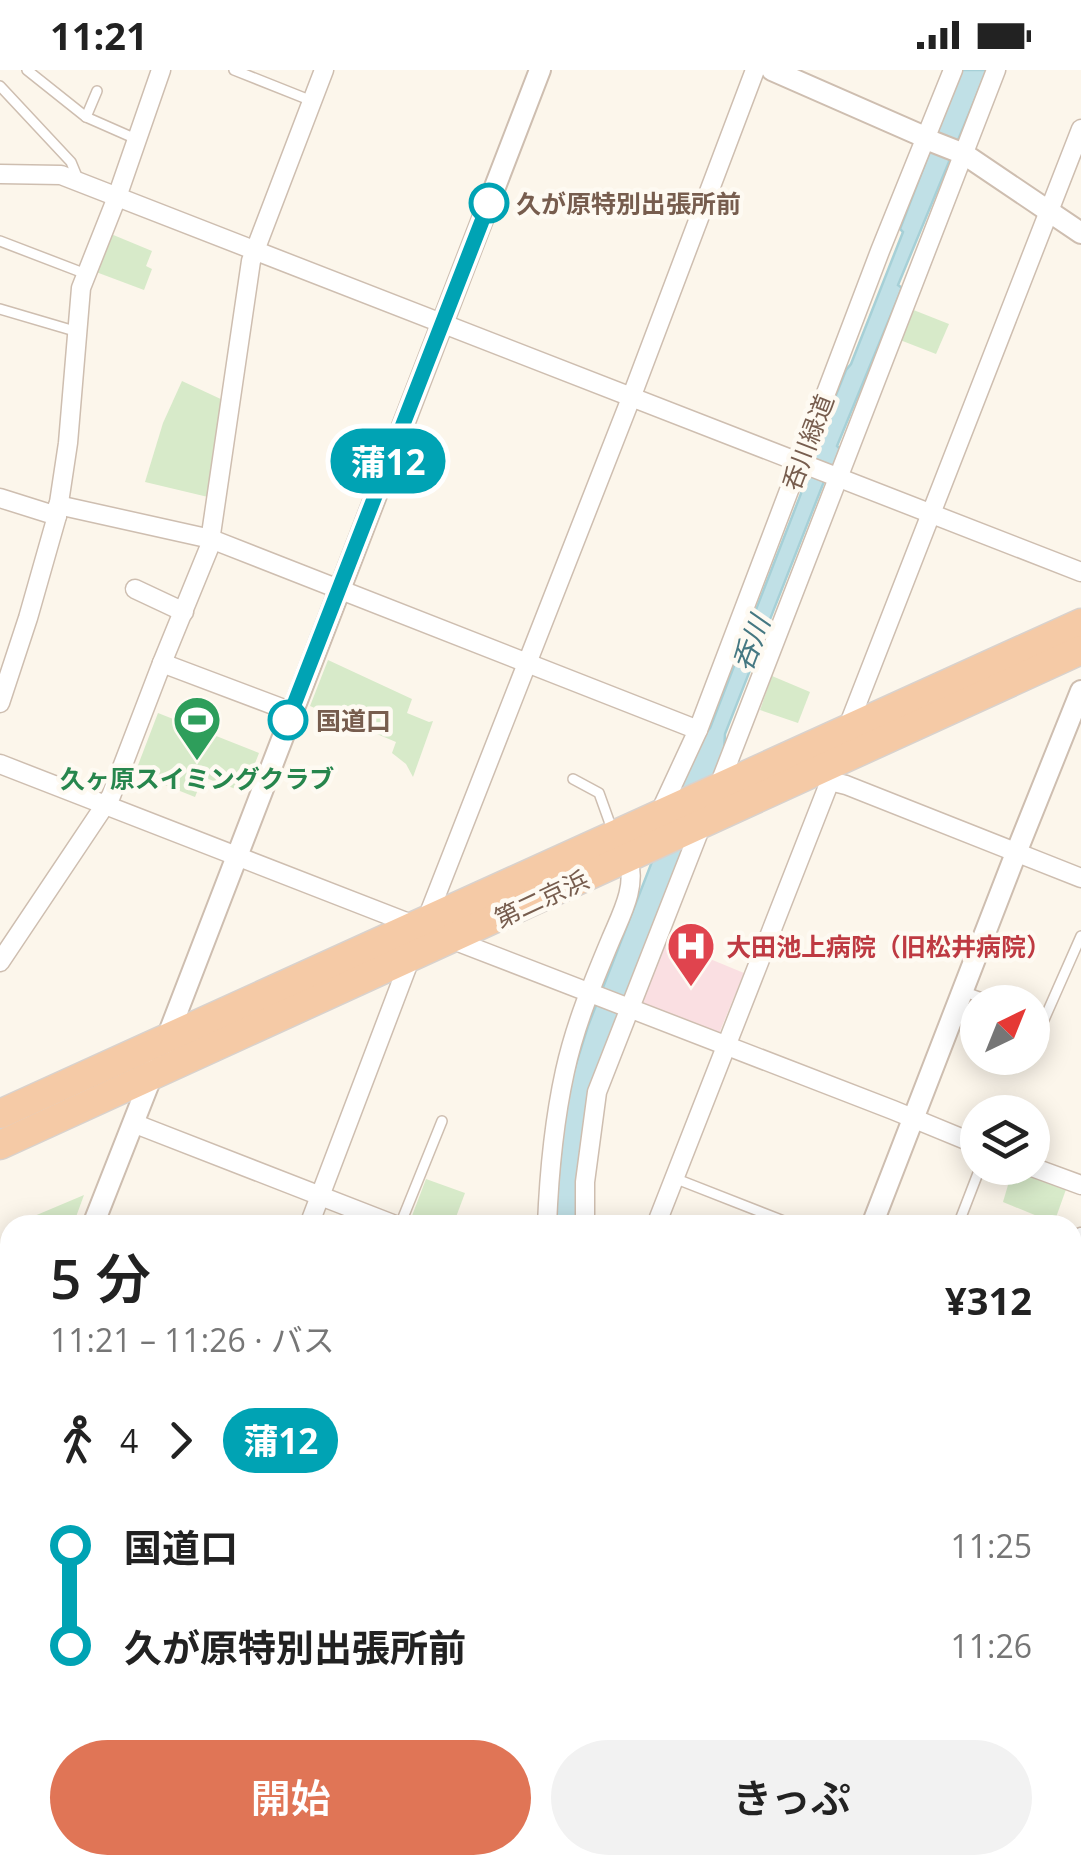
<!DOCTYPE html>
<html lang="ja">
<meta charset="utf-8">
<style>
body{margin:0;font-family:"Open Sans","Noto Sans JP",sans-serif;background:#f2f2f2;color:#222;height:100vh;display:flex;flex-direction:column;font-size:38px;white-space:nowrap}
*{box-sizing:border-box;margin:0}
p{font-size:32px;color:#767676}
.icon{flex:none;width:55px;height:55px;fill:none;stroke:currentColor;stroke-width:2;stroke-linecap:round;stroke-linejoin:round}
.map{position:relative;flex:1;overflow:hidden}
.side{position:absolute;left:0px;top:1145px;width:1082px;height:660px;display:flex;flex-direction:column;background:#fff;border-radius:30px 30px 0 0;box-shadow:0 5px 25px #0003}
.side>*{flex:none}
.badge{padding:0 20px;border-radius:32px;font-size:35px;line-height:65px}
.needle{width:65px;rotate:43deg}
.fabs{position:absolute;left:960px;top:915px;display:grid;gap:20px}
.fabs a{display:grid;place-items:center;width:90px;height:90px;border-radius:50%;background:#fff;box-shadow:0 5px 25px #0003;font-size:50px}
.map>.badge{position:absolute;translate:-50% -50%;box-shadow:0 0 0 5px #fff}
.legs{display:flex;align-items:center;gap:15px;height:110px;padding:0 50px;font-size:32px}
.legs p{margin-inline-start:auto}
.summary{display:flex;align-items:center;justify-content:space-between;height:170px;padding:0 50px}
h1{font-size:55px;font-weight:600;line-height:75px}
.button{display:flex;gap:20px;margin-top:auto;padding:20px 50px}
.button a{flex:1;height:115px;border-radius:60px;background:#e07556;color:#fff;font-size:40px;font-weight:600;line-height:115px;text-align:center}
.button a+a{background:#f2f2f2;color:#222}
ul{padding:0 50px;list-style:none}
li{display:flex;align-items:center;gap:35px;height:100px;font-size:38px}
li i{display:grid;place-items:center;width:15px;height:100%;margin:0 12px;background:currentColor}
li i::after{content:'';width:25px;height:25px;margin:-12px;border:8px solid;border-radius:50%;background:#fff}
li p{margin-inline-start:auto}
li:first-child i{background:linear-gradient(#0000 50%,currentColor 0)}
li:last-child i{background:linear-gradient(currentColor 50%,#0000 0)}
.status{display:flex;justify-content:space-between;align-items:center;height:70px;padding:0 50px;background:#fff;direction:ltr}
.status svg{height:28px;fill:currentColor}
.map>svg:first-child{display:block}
.medical{fill:#fadfe2}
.green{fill:#d7eac9}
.water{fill:#c0e0e6;stroke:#a6d0d7;stroke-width:2.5}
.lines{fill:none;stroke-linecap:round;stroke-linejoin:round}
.service-casing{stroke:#cebeb0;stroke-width:12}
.minor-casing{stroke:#cebeb0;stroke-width:21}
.tertiary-casing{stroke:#cebeb0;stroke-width:24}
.trunk-casing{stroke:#d9d2cd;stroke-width:31}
.path{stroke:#d6b9a6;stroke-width:2.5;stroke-dasharray:2.5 8;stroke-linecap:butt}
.service{stroke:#fff;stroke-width:9}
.minor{stroke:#fff;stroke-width:18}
.tertiary{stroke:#fff;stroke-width:20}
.trunk{stroke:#f5caa6;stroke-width:28}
.line-1-casing{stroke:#fff;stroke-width:22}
.line-1{stroke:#00a3b4;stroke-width:15}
.stop-1-dot{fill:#fff;stroke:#00a3b4;stroke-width:5}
.labels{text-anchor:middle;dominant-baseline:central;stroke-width:9;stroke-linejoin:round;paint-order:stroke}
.stop-label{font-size:25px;font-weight:bold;fill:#775d4e;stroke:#fefaf2;text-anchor:start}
.street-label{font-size:25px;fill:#775d4e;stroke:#fefaf2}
.leisure-label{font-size:25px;font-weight:bold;fill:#27864d;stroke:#fefaf2}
.health-label{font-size:25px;font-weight:bold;fill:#be3a42;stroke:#fefaf2;text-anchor:start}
.water-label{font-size:28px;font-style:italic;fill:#457882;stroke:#fefaf2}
</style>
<div class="status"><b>11:21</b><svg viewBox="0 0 49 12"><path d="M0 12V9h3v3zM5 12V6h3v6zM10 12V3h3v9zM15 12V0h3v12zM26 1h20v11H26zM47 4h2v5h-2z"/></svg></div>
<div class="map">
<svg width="1081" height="1805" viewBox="0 0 1081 1805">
<rect width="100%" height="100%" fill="#fcf6eb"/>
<path class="medical" d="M 664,870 L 744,903 L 718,966 L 639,934 Z"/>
<g class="green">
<path d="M 111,164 L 152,181 L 146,196 L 152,199 L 144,220 L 96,202 Z"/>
<path d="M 911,239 L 949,254 L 936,284 L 900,270 Z"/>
<path d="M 182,311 L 225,331 L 208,427 L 145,412 L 163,353 Z"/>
<path d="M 328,590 L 412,629 L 407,643 L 429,652 L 433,651 L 413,707 L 406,694 L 392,683 L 396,672 L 310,636 Z"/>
<path d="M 772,606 L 810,622 L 798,653 L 760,640 Z"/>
<path d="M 158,643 L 259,683 L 244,722 L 203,707 L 195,727 L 135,703 Z"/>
<path d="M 1013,1098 L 1032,1098 L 1069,1111 L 1054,1153 L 1003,1132 Z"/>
<path d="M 426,1109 L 465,1123 L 453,1155 L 421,1155 L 410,1151 Z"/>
<path d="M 84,1125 L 73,1155 L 35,1155 L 27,1152 L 25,1155 L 13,1155 Z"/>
</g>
<path class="water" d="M 961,0 L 987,0 L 898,215 L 902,218 L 837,376 L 840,379 L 828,409 L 825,409 L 725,664 L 724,680 L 621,943 L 579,1155 L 554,1155 L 566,1032 L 576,994 L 588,956 L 699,671 L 710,658 L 809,403 L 805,400 L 817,370 L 822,370 L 836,335 L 834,330 L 846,300 L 851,294 L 903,162 L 900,159 Z"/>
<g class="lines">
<g class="service-casing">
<g id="service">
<path d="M 27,0 L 86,47 L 136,69"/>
<path d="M 234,0 L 312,31"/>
<path d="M 0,16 L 71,92 L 78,109"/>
<path d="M 86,47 L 97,21"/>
<path d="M 0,171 L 86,204"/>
<path d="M 0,239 L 78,262"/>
<path d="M 573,709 L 599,723 L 613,762"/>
<path d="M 965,922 L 993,932"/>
<path d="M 1032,948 L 1043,952 L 1081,866"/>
<path d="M 674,1108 L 794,1155"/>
<path d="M 400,1155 L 442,1051"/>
<path d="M 958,1155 L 980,1098"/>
</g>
</g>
<g class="minor-casing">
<g id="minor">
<path d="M 0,104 L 61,105 L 1081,502"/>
<path d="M 0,428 L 57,446"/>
<path d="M 58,435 L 211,469 L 698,660"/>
<path d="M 135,519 L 184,542"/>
<path d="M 162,593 L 292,642"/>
<path d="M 0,633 L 28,548 L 57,446 L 68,373 L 81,218 L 117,127 L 161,0"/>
<path d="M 847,659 L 1081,59"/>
<path d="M 0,694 L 419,857"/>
<path d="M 826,702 L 830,711 L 846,715 L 1081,808"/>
<path d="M 718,718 L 996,0"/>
<path d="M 660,742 L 698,660 L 880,181 L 953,0"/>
<path d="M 426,851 L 631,328 L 755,0"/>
<path d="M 448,868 L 893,1040 L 978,1075"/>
<path d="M 0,892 L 111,726 L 162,593 L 209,478 L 251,191 L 324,0"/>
<path d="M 133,1053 L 395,1155"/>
<path d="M 1032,1097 L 1081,1115"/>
<path d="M 309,1155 L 412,884"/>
<path d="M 547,1155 C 549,1104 554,1051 565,1001 C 575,955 593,912 611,869 C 622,843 637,816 628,788"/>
<path d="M 585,1155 L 585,1112 L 597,1022 L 702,754"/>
<path d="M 656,1155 L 830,711"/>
<path d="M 1072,1179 L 1081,1167"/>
<path d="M 0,1307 L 10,1311"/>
<path d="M 0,1482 L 10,1490"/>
<path d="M 0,1708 L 10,1717"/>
<path d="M 95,1795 L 106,1805"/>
<path d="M 285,1795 L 295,1805"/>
<path d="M 640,1795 L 645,1805"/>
<path d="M 680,1795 L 686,1805"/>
<path d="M 972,1795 L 976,1805"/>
<path d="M 369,1805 L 376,1795"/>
<path d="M 790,1805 L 798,1795"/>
</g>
</g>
<g class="tertiary-casing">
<g id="tertiary">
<path d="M 772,0 L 927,68"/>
<path d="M 931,71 L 964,84 L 1081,163"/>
<path d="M 165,973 L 540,0"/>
<path d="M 93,1155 L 154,1000"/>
<path d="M 872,1155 L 1016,783 L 1081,621"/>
<path d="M 1072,1522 L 1081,1514"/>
<path d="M 0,1662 L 10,1644"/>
<path d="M 542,1805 L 550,1795"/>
</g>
</g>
<g class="trunk-casing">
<g id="trunk">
<path d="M 0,1044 L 1081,553"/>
<path d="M 0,1075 L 1081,580"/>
</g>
</g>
<g class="path">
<path d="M 1072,1743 L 1081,1735"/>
<path d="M 1072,1759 L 1081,1752"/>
<path d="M 212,1795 L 215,1805"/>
</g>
<use href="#service" class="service"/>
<use href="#minor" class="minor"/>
<use href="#tertiary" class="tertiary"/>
<use href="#trunk" class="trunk"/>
</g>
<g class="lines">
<g class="line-1-casing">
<path id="line-1" d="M 288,650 L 489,133"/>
</g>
<use href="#line-1" class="line-1"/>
</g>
<defs>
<g id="stadium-pin" transform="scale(2.5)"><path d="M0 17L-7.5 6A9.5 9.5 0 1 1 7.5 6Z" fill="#2e9e5b" stroke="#fefaf2"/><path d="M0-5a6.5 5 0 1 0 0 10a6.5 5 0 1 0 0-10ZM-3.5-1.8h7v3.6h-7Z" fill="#fff"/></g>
<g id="hospital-pin" transform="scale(2.5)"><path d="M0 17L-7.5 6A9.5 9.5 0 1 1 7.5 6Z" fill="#e0444e" stroke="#fefaf2"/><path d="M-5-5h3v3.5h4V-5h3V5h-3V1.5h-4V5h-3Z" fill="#fff"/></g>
</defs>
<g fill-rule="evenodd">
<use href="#stadium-pin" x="197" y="650"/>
<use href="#hospital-pin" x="691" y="876"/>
</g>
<g class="stop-1-dot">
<circle cx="489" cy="133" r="18"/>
<circle cx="288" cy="650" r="18"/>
</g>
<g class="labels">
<g class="stop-label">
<text x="516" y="133">久が原特別出張所前</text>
<text x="316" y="650">国道口</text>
</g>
<g class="street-label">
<text transform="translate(807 372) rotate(-69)">呑川緑道</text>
<text transform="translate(541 828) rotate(-25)">第二京浜</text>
</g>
<g class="leisure-label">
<text x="197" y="708">久ヶ原スイミングクラブ</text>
</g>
<g class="health-label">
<text x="726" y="876">大田池上病院（旧松井病院）</text>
</g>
<g class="water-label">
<text transform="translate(750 573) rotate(-69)">呑川</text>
</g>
</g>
</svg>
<div class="fabs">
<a><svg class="needle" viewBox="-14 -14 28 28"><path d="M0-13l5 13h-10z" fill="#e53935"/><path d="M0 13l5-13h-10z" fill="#767676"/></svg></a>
<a><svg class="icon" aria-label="layers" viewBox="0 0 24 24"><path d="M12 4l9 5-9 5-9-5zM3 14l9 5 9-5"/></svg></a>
</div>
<b class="badge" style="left:388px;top:391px;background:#00a3b4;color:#fff">蒲12</b>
<section class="side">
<div class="summary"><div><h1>5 分</h1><p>11:21 – 11:26 · バス</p></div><b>¥312</b></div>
<div class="legs"><svg class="icon" aria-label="walk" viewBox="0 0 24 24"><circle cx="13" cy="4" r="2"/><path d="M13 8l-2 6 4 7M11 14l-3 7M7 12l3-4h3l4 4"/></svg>4<svg class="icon" aria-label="forward" viewBox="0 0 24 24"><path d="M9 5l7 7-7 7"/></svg><b class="badge" style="background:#00a3b4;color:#fff">蒲12</b></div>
<ul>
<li><i style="color:#00a3b4"></i><b>国道口</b><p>11:25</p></li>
<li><i style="color:#00a3b4"></i><b>久が原特別出張所前</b><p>11:26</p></li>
</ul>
<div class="button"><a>開始</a><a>きっぷ</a></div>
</section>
</div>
